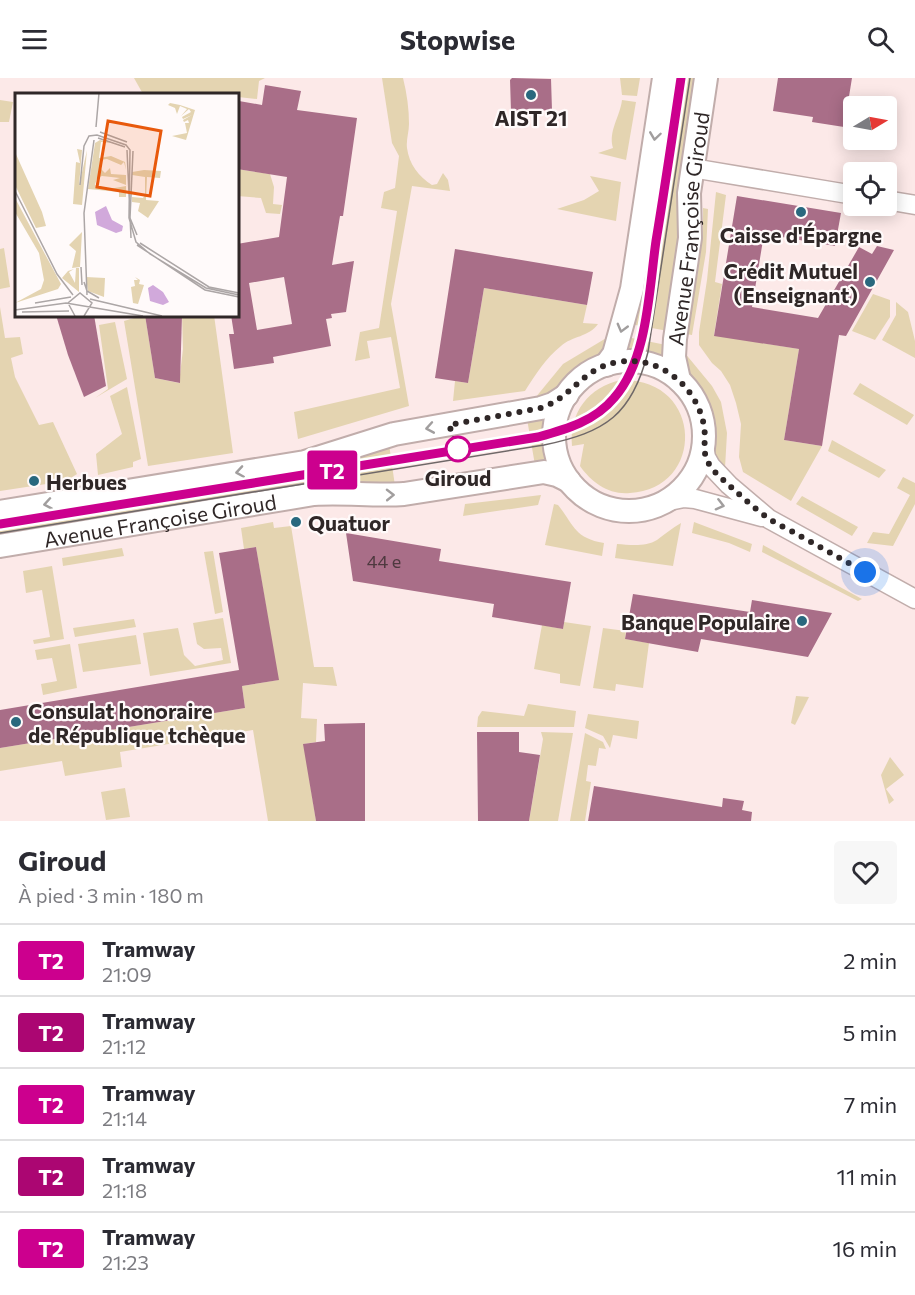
<!DOCTYPE html>
<html lang="fr">
<meta charset="utf-8">
<style>
body{margin:0;font-family:Commissioner,sans-serif;background:#f7f7f7;color:#2b2b33;height:100vh;display:flex;flex-direction:column;font-size:22px;white-space:nowrap}
*{box-sizing:border-box;margin:0}
p{font-size:20px;color:#7c7c81}
.icon{flex:none;width:33px;height:33px;fill:none;stroke:currentColor;stroke-width:2;stroke-linecap:round;stroke-linejoin:round}
.map{position:relative;height:743px;overflow:hidden}
.panel{display:flex;flex-direction:column;background:#fff;flex:1}
.panel>*{flex:none}
.badge{padding:0 12px;border-radius:4px;font-size:21px;line-height:39px}
.needle{width:39px;rotate:80deg}
.controls{position:absolute;left:843px;top:18px;display:grid;gap:12px}
.controls a{display:grid;place-items:center;width:54px;height:54px;border-radius:6px;background:#fff;box-shadow:0 3px 15px #0003;font-size:30px}
.you{position:absolute;width:30px;height:30px;margin:-15px;border:4px solid #fff;border-radius:50%;background:#1a73e8;box-shadow:0 0 0 9px #1a73e833}
.map>.badge{position:absolute;translate:-50% -50%;box-shadow:0 0 0 3px #fff}
.round{display:grid;place-items:center;flex:none;width:63px;height:63px;border-radius:6px;background:#f7f7f7}
.overview{display:flex;align-items:center;justify-content:space-between;height:102px;padding:0 18px}
h1{font-size:28px;font-weight:700;line-height:45px}
ul{padding:0;list-style:none}
li{display:flex;align-items:center;gap:18px;height:72px;padding:0 18px;border-top:2px solid #e1e1e2}
li div{flex:1}
li b{display:block;font-size:22px}
li em{font-style:normal}
li .badge{min-width:66px;font-weight:700;text-align:center}
header{display:flex;justify-content:space-between;align-items:center;height:78px;padding:0 18px;background:#fff;font-size:27px;font-weight:700}
.map>svg:first-child{display:block}
.built{fill:#fce9e8;fill-rule:evenodd}
.green{fill:#e4d4b1}
.building{fill:#a96e88;fill-rule:evenodd}
.lines{fill:none;stroke-linecap:round;stroke-linejoin:round}
.minor-casing{stroke:#c1adab;stroke-width:21}
.tertiary-casing{stroke:#c1adab;stroke-width:26}
.minor{stroke:#fff;stroke-width:18}
.tertiary{stroke:#fff;stroke-width:22}
.tram{stroke:#6f6868;stroke-width:1.5}
.oneway{stroke:#a19e9e}
.line-casing{stroke:#fff;stroke-width:14}
.line{stroke:#cc008e;stroke-width:9}
.walk{stroke:#2f2727;stroke-width:6;stroke-dasharray:0 10.8}
.poi-dot{fill:#29687e;stroke:#fffafa;stroke-width:2}
.stop-dot{fill:#fff;stroke:#cc008e;stroke-width:3}
.labels{text-anchor:middle;dominant-baseline:central;stroke-width:4.5;stroke-linejoin:round;paint-order:stroke}
.number-label{font-size:18px;fill:#4e393f}
.poi-label{font-size:21px;font-weight:bold;fill:#2f2727;stroke:#fffafa;text-anchor:start}
.street-label{font-size:21px;fill:#2f2727;stroke:#fffafa}
.stop-label{font-size:21px;font-weight:bold;fill:#2f2727;stroke:#fffafa}
.inset-road{fill:none;stroke:#aca6a6;stroke-width:1.5}
.view{fill:#e8590c;fill-opacity:0.15;stroke:#e8590c;stroke-width:3}
.inset-edge{fill:none;stroke:#2f2727;stroke-width:3}
</style>
<header><svg class="icon" aria-label="menu" viewBox="0 0 24 24"><path d="M4 6h16M4 12h16M4 18h16"/></svg>Stopwise<svg class="icon" aria-label="search" viewBox="0 0 24 24"><circle cx="10" cy="10" r="6"/><path d="M15 15l6 6"/></svg></header>
<div class="map">
<svg width="915" height="743" viewBox="0 0 915 743">
<rect width="100%" height="100%" fill="#fffafa"/>
<path class="built" d="M 0,0 L 915,0 L 915,743 L 0,743 ZM 16,16 L 237,16 L 237,237 L 16,237 ZM 854,28 L 886,28 L 886,62 L 854,62 ZM 854,94 L 886,94 L 886,128 L 854,128 Z"/>
<g class="green">
<path d="M 134,0 L 265,0 L 259,3 L 257,21 L 238,19 L 237,26 L 237,16 L 143,16 Z"/>
<path d="M 382,0 L 403,0 C 407,16 409,31 409,46 C 409,54 406,62 407,70 C 409,86 419,99 432,107 L 437,106 L 443,95 L 448,102 L 450,113 L 412,108 L 391,226 L 409,328 L 298,361 L 294,334 L 400,310 L 391,259 L 367,263 L 370,280 L 355,283 L 360,254 L 379,250 L 397,133 L 381,130 L 384,114 L 395,110 L 399,78 L 392,65 Z"/>
<path d="M 620,0 L 640,0 L 637,18 L 622,17 Z"/>
<path d="M 674,0 L 700,0 L 668,253 L 630,246 Z"/>
<path d="M 0,22 L 13,24 L 9,44 L 0,44 Z"/>
<path d="M 622,22 L 636,24 L 626,82 L 598,75 L 613,70 C 608,53 620,39 622,22 Z"/>
<path d="M 237,91 L 270,96 L 274,109 L 273,126 L 282,127 L 280,136 L 266,135 L 261,120 L 237,118 Z"/>
<path d="M 590,98 L 621,104 L 616,143 L 557,131 L 584,122 L 599,113 Z"/>
<path d="M 716,114 L 726,117 L 715,204 L 722,206 L 714,257 L 799,271 L 784,362 L 822,368 L 791,423 L 743,394 L 739,379 L 741,346 L 736,325 L 730,307 L 721,293 L 712,285 L 699,267 L 699,254 L 707,202 Z"/>
<path d="M 703,130 L 708,131 L 706,174 L 692,257 L 686,256 C 694,215 704,172 703,130 Z"/>
<path d="M 4,170 L 10,209 L 0,211 L 0,171 Z"/>
<path d="M 484,210 L 587,227 L 583,245 L 598,246 C 589,259 572,258 561,268 C 546,280 535,297 525,313 L 453,323 L 455,303 L 468,305 Z"/>
<path d="M 873,216 L 890,222 L 890,239 L 875,262 L 852,253 Z"/>
<path d="M 896,224 L 908,234 L 915,263 L 915,280 L 882,262 L 896,237 Z"/>
<path d="M 0,229 L 5,260 L 20,259 L 23,276 L 11,280 L 15,299 L 39,347 L 53,344 L 77,396 L 66,403 L 0,413 Z"/>
<path d="M 134,237 L 145,237 L 155,300 L 179,305 L 183,271 L 182,237 L 214,237 L 233,375 L 148,388 L 124,243 L 134,240 Z"/>
<path d="M 115,244 L 127,301 L 95,320 L 108,311 L 99,247 Z"/>
<path d="M 608,259 L 603,275 L 552,316 L 531,325 L 563,286 Z"/>
<path d="M 627,259 L 666,267 L 665,280 L 660,281 L 652,277 L 629,275 L 625,271 Z"/>
<path d="M 684,274 L 712,308 L 721,324 L 727,355 L 725,390 L 718,387 L 713,372 L 713,352 L 710,334 L 688,295 Z"/>
<path d="M 621,302 C 704,300 706,411 630,415 C 609,417 592,405 580,388 L 584,366 L 572,368 C 569,334 589,309 621,302 Z"/>
<path d="M 860,305 L 914,337 L 907,347 L 853,316 Z"/>
<path d="M 127,309 L 141,381 L 133,384 L 133,389 L 98,397 L 96,376 L 122,356 L 110,318 Z"/>
<path d="M 546,340 L 544,359 L 547,383 L 535,387 L 527,341 Z"/>
<path d="M 832,362 L 886,392 L 879,400 L 828,373 Z"/>
<path d="M 389,366 L 395,408 L 0,460 L 0,441 Z"/>
<path d="M 903,399 L 915,405 L 915,426 L 893,468 L 867,465 L 873,454 L 889,456 L 910,417 L 897,410 Z"/>
<path d="M 541,417 L 538,427 L 463,438 L 465,426 Z"/>
<path d="M 802,418 L 858,449 L 852,458 L 796,426 Z"/>
<path d="M 554,426 L 558,427 C 574,447 574,460 604,465 L 602,478 L 545,467 Z"/>
<path d="M 273,444 L 274,450 L 291,448 L 314,589 L 333,589 L 337,608 L 303,605 L 301,640 L 317,641 L 316,664 L 304,666 L 316,743 L 268,743 L 253,652 L 120,674 L 122,689 L 65,698 L 62,683 L 0,693 L 0,670 L 245,630 L 242,608 L 278,602 L 256,469 L 244,471 L 241,450 Z"/>
<path d="M 694,444 L 752,466 L 750,474 L 729,465 L 692,455 Z"/>
<path d="M 681,445 L 673,488 L 615,480 L 617,466 C 630,467 646,469 657,462 C 665,456 672,450 681,445 Z"/>
<path d="M 763,467 L 862,521 L 858,523 L 762,474 Z"/>
<path d="M 122,470 L 124,478 L 63,488 L 62,480 Z"/>
<path d="M 213,473 L 223,534 L 215,536 L 204,474 Z"/>
<path d="M 52,488 L 64,561 L 34,566 L 33,562 L 50,559 L 42,512 L 26,515 L 23,493 Z"/>
<path d="M 223,540 L 231,585 L 150,598 L 143,555 L 178,550 L 184,577 L 195,588 L 223,582 L 221,570 L 204,571 L 197,566 L 193,545 Z"/>
<path d="M 134,541 L 136,549 L 75,559 L 73,550 Z"/>
<path d="M 564,544 L 591,548 L 580,608 L 560,605 L 560,596 L 534,591 L 542,547 L 563,551 Z"/>
<path d="M 603,550 L 626,553 L 625,561 L 649,565 L 643,610 L 616,606 L 615,613 L 593,610 Z"/>
<path d="M 136,557 L 141,586 L 83,594 L 78,566 Z"/>
<path d="M 70,566 L 77,610 L 43,617 L 41,606 L 57,603 L 52,580 L 37,582 L 35,572 Z"/>
<path d="M 796,618 L 809,619 L 795,647 L 791,645 Z"/>
<path d="M 528,626 L 576,633 L 574,649 L 477,649 L 478,639 L 482,633 L 524,638 Z"/>
<path d="M 588,636 L 639,643 L 637,661 L 613,657 L 610,670 L 603,658 L 585,650 Z"/>
<path d="M 541,654 L 573,655 L 558,743 L 529,743 L 543,661 Z"/>
<path d="M 585,655 L 603,664 L 606,671 L 599,670 L 596,688 L 588,687 L 586,703 L 591,704 L 585,743 L 570,743 Z"/>
<path d="M 890,679 L 904,697 L 886,711 L 894,722 L 889,726 L 881,697 Z"/>
<path d="M 125,710 L 130,739 L 106,742 L 101,714 Z"/>
</g>
<g class="building">
<path d="M 512,0 L 551,1 L 552,32 L 511,34 L 510,2 Z"/>
<path d="M 778,0 L 852,0 L 844,49 L 812,44 L 813,39 L 773,33 Z"/>
<path d="M 265,7 L 301,13 L 297,32 L 357,40 L 343,138 L 340,138 L 332,187 L 354,183 L 346,234 L 331,236 L 332,240 L 326,241 L 331,268 L 273,279 L 274,285 L 234,291 L 229,256 L 234,256 L 231,237 L 237,237 L 237,166 L 279,159 L 287,99 L 237,91 L 237,38 L 239,23 L 262,27 ZM 284,199 L 292,246 L 257,252 L 249,205 Z"/>
<path d="M 737,118 L 841,135 L 835,168 L 764,156 L 752,229 L 818,240 L 859,169 L 872,176 L 877,168 L 894,172 L 846,258 L 839,257 L 822,368 L 784,362 L 799,271 L 714,258 Z"/>
<path d="M 455,171 L 593,194 L 587,227 L 484,210 L 468,305 L 435,300 Z"/>
<path d="M 56,237 L 94,237 L 106,308 L 84,319 L 68,277 Z"/>
<path d="M 145,237 L 182,237 L 180,305 L 155,300 Z"/>
<path d="M 346,455 L 441,471 L 439,483 L 571,504 L 563,551 L 492,539 L 494,526 L 353,503 Z"/>
<path d="M 256,469 L 279,602 L 242,608 L 245,630 L 0,670 L 0,632 L 239,592 L 219,475 Z"/>
<path d="M 633,516 L 750,534 L 752,522 L 832,535 L 808,579 L 701,561 L 698,574 L 625,561 Z"/>
<path d="M 365,645 L 365,743 L 316,743 L 303,666 L 325,663 L 324,646 Z"/>
<path d="M 477,654 L 519,654 L 519,674 L 540,677 L 529,743 L 478,743 Z"/>
<path d="M 594,708 L 722,729 L 723,720 L 744,723 L 742,732 L 752,734 L 751,743 L 588,743 Z"/>
</g>
<g class="lines">
<g class="minor-casing">
<g id="minor">
<path d="M 692,90 L 854,117"/>
<path d="M 886,122 L 915,127"/>
<path d="M 704,368 L 706,379 L 711,388 L 729,407 L 769,441 L 915,521"/>
<path d="M 669,423 L 684,420 L 695,421 L 762,439"/>
</g>
</g>
<g class="tertiary-casing">
<g id="tertiary">
<circle cx="629" cy="358" r="75"/>
<path d="M 606,287 L 614,276 L 632,211 L 664,0"/>
<path id="s1" d="M 679,302 L 674,279 L 675,261 L 690,160 L 689,115 L 706,0"/>
<path d="M 0,434 L 305,384 L 394,356 L 541,330 L 553,326 L 567,317"/>
<path id="s2" d="M 0,468 L 314,416 C 344,414 374,418 404,416 L 544,394 L 557,397 L 569,403"/>
</g>
</g>
<use href="#minor" class="minor"/>
<use href="#tertiary" class="tertiary"/>
<g class="tram">
<path d="M 651,202 L 681,0"/>
<path d="M 526,360 C 601,349 634,315 645,240"/>
<path d="M 0,446 L 212,412"/>
<path d="M 0,455 L 544,367 C 606,354 632,337 648,274 L 690,0"/>
</g>
</g>
<defs><path id="oneway-chevron" d="M-2-3.5L2.5 0L-2 3.5" fill="none" stroke-width="1.6" stroke-linecap="round" stroke-linejoin="round" transform="scale(1.5)"/></defs>
<g class="oneway">
<use href="#oneway-chevron" transform="translate(655 58) rotate(98)"/>
<use href="#oneway-chevron" transform="translate(622 250) rotate(105)"/>
<use href="#oneway-chevron" transform="translate(430 350) rotate(170)"/>
<use href="#oneway-chevron" transform="translate(240 394) rotate(171)"/>
<use href="#oneway-chevron" transform="translate(390 417) rotate(-1)"/>
<use href="#oneway-chevron" transform="translate(48 426) rotate(170)"/>
<use href="#oneway-chevron" transform="translate(720 427) rotate(14)"/>
</g>
<g class="lines">
<g class="line-casing">
<path id="line" d="M 0,446 L 538,359 C 567,351 595,343 614,320 C 648,282 649,211 656,163 C 665,109 673,54 681,0"/>
</g>
<use href="#line" class="line"/>
<path class="walk" d="M 458,371 L 449,347 L 541,330 C 573,319 582,290 618,284 C 659,277 697,308 704,348 C 706,359 703,370 706,380 C 710,391 721,400 730,408 C 742,419 755,431 768,440 C 778,447 790,452 800,458 C 822,470 843,482 865,494"/>
</g>
<g class="poi-dot">
<circle cx="531" cy="17" r="6"/>
<circle cx="801" cy="134" r="6"/>
<circle cx="870" cy="204" r="6"/>
<circle cx="34" cy="403" r="6"/>
<circle cx="296" cy="444" r="6"/>
<circle cx="802" cy="543" r="6"/>
<circle cx="16" cy="644" r="6"/>
</g>
<circle class="stop-dot" cx="458" cy="371" r="12"/>
<g class="labels">
<g class="number-label">
<text x="384" y="483">44 e</text>
</g>
<g class="poi-label">
<text x="531" y="39" text-anchor="middle">AIST 21</text>
<text x="801" y="156" text-anchor="middle">Caisse d'Épargne</text>
<text x="858" y="192" text-anchor="end">Crédit Mutuel<tspan x="858" dy="24">(Enseignant)</tspan></text>
<text x="46" y="403">Herbues</text>
<text x="308" y="444">Quatuor</text>
<text x="790" y="543" text-anchor="end">Banque Populaire</text>
<text x="28" y="632">Consulat honoraire<tspan x="28" dy="24">de République tchèque</tspan></text>
</g>
<g class="street-label">
<text stroke="none"><textPath href="#s1" startOffset="153">Avenue Françoise Giroud</textPath></text>
<text stroke="none"><textPath href="#s2" startOffset="162">Avenue Françoise Giroud</textPath></text>
</g>
<g class="stop-label">
<text x="458" y="399">Giroud</text>
</g>
</g>
<g transform="translate(15 15)">
<rect width="224" height="224" fill="#fffafa"/>
<path d="M 155,10 L 165,12 L 180,17 L 171,47 L 157,43 L 172,40 L 170,30 L 174,30 L 173,27 L 169,29 L 168,27 L 177,22 L 168,26 L 167,24 L 176,19 L 174,16 L 166,23 L 172,16 L 165,13 L 162,21 L 160,15 L 153,12 ZM 85,47 L 96,50 L 86,49 L 84,65 L 96,63 L 110,69 L 111,77 L 109,69 L 106,72 L 92,66 L 85,67 L 85,75 L 90,80 L 95,75 L 96,81 L 111,82 L 111,92 L 98,87 L 105,85 L 87,83 L 82,85 L 80,92 L 94,96 L 111,93 L 111,104 L 104,104 L 104,99 L 73,96 L 80,50 ZM 62,56 L 67,57 L 64,93 L 72,57 L 67,112 L 58,111 L 61,69 L 65,70 ZM 0,59 L 27,119 L 31,133 L 21,135 L 0,92 ZM 129,77 L 146,78 L 145,85 L 132,84 L 131,107 L 144,108 L 133,125 L 123,118 L 125,110 L 117,109 L 117,104 L 128,105 L 130,102 L 130,84 L 117,82 L 117,79 ZM 0,105 L 46,191 L 43,196 L 0,210 L 26,196 L 29,187 L 24,160 L 0,119 ZM 67,139 L 65,174 L 57,175 L 61,158 L 54,152 ZM 61,175 L 64,175 L 64,199 L 47,185 L 53,178 L 59,176 L 54,179 L 60,190 ZM 71,184 L 90,185 L 89,204 L 73,198 ZM 120,184 L 125,187 L 124,191 L 129,192 L 123,211 L 118,210 L 116,194 L 120,193 L 119,187 L 123,187 Z" fill="#e4d4b1"/>
<path d="M 91,113 L 97,127 L 108,133 L 107,138 L 101,140 L 82,132 L 80,119 ZM 138,192 L 148,199 L 154,209 L 148,212 L 135,208 L 133,195 Z" fill="#d1a9db"/>
<path class="inset-road" d="M 81,34 L 84,0M 85,39 L 112,49M 83,45 L 110,54M 112,57 L 116,145M 118,58 L 115,125 L 122,142M 65,92 L 69,53 L 74,43 L 82,42 L 111,52 L 115,57 L 114,125 L 121,149 L 135,161 L 191,195 L 224,202M 0,98 L 42,181 L 58,202M 125,150 L 194,194 L 224,200M 122,152 L 190,197 L 224,204M 66,174 L 67,192M 69,189 L 72,198 L 84,205M 72,202 L 69,120 L 79,47M 75,206 L 147,223M 20,210 L 56,204M 0,217 L 51,210 L 128,223M 7,219 L 54,218M 60,223 L 53,210 L 65,200 L 77,210 L 69,223"/>
<path class="view" d="M 93,28 L 146,38 L 135,103 L 82,94 Z"/>
<rect width="224" height="224" class="inset-edge"/>
</g>
</svg>
<div class="controls">
<a><svg class="needle" viewBox="-14 -14 28 28"><path d="M0-13l5 13h-10z" fill="#e53935"/><path d="M0 13l5-13h-10z" fill="#7c7c81"/></svg></a>
<a><svg class="icon" aria-label="locate" viewBox="0 0 24 24"><circle cx="12" cy="12" r="6"/><path d="M12 2v4M12 18v4M2 12h4M18 12h4"/></svg></a>
</div>
<div class="you" style="left:865px;top:494px"></div>
<b class="badge" style="left:332px;top:392px;background:#cc008e;color:#fff">T2</b>
</div>
<section class="panel">
<div class="overview"><div><h1>Giroud</h1><p>À pied · 3 min · 180 m</p></div><a class="round"><svg class="icon" aria-label="heart" viewBox="0 0 24 24"><path d="M12 20l-8-8c-3-5 5-10 8-4 3-6 11-1 8 4z"/></svg></a></div>
<ul>
<li><span class="badge" style="background:#cc008e;color:#fff">T2</span><div><b>Tramway</b><p>21:09</p></div><em>2 min</em></li>
<li><span class="badge" style="background:#ab0672;color:#fff">T2</span><div><b>Tramway</b><p>21:12</p></div><em>5 min</em></li>
<li><span class="badge" style="background:#cc008e;color:#fff">T2</span><div><b>Tramway</b><p>21:14</p></div><em>7 min</em></li>
<li><span class="badge" style="background:#ab0672;color:#fff">T2</span><div><b>Tramway</b><p>21:18</p></div><em>11 min</em></li>
<li><span class="badge" style="background:#cc008e;color:#fff">T2</span><div><b>Tramway</b><p>21:23</p></div><em>16 min</em></li>
</ul>
</section>
